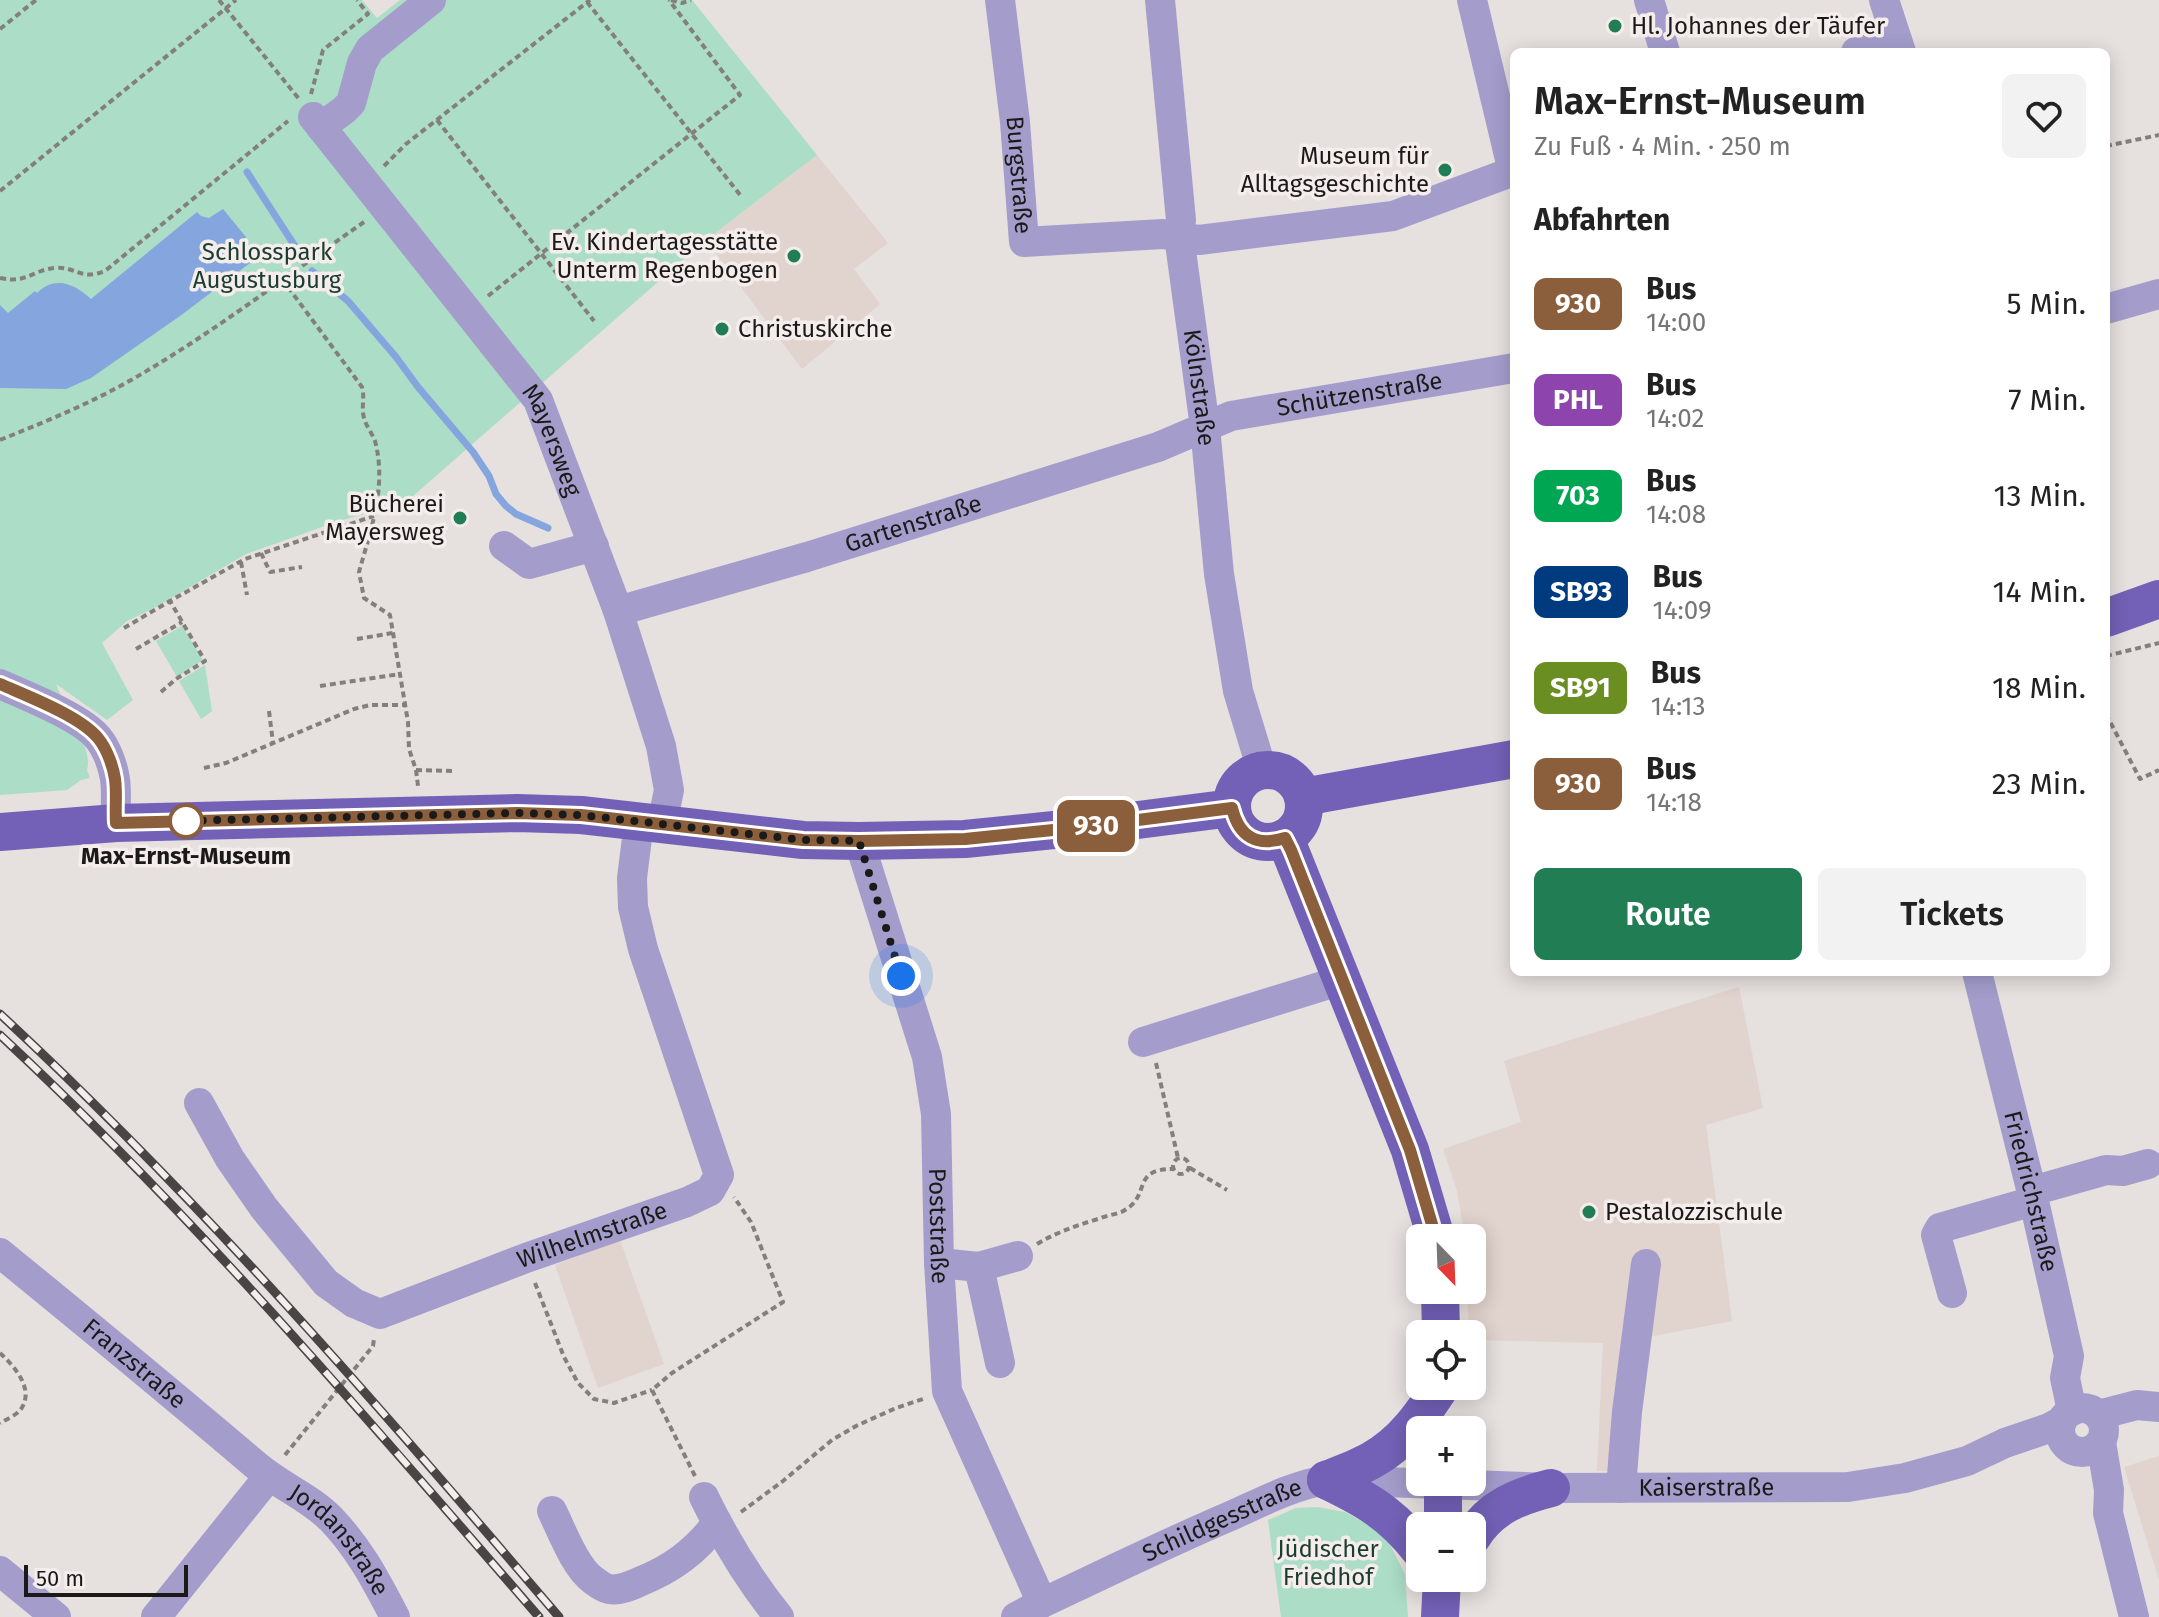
<!DOCTYPE html>
<html lang="de">
<meta charset="utf-8">
<style>
body{margin:0;font-family:"Fira Sans",sans-serif;background:#f2f2f2;color:#222;height:100vh;display:flex;flex-direction:column;font-size:30px;white-space:nowrap}
*{box-sizing:border-box;margin:0}
p{font-size:26px;color:#767676}
.icon{flex:none;width:44px;height:44px;fill:none;stroke:currentColor;stroke-width:2;stroke-linecap:round;stroke-linejoin:round}
.map{position:relative;flex:1;overflow:hidden}
.side{position:absolute;left:1510px;top:48px;width:600px;height:928px;display:flex;flex-direction:column;background:#fff;border-radius:12px;box-shadow:0 4px 20px #0003}
.side>*{flex:none}
.badge{padding:0 16px;border-radius:12px;font-size:28px;line-height:52px}
.needle{width:52px;rotate:157deg}
.controls{position:absolute;left:1406px;top:1224px;display:grid;gap:16px}
.controls a{display:grid;place-items:center;width:80px;height:80px;border-radius:12px;background:#fff;box-shadow:0 4px 20px #0003;font-size:40px}
.scale{position:absolute;left:24px;bottom:20px;width:164px;box-sizing:border-box;padding-left:8px;border:4px solid #1c1a19;border-top:0;font-size:22px;line-height:28px;white-space:nowrap;color:#1c1a19;-webkit-text-stroke:6px #f4edeb;paint-order:stroke}
.you{position:absolute;width:40px;height:40px;margin:-20px;border:6px solid #fff;border-radius:50%;background:#1a73e8;box-shadow:0 0 0 12px #1a73e833}
.map>.badge{position:absolute;translate:-50% -50%;box-shadow:0 0 0 4px #fff}
h2{padding:0 24px;font-size:30px;line-height:72px}
.round{display:grid;place-items:center;flex:none;width:84px;height:84px;border-radius:12px;background:#f2f2f2}
.headline{display:flex;align-items:center;justify-content:space-between;height:136px;padding:0 24px}
h1{font-size:38px;font-weight:600;line-height:60px}
.primary-button{display:flex;gap:16px;margin-top:auto;padding:16px 24px}
.primary-button a{flex:1;height:92px;border-radius:12px;background:#217e54;color:#fff;font-size:32px;font-weight:600;line-height:92px;text-align:center}
.primary-button a+a{background:#f2f2f2;color:#222}
ul{padding:0;list-style:none}
li{display:flex;align-items:center;gap:24px;height:96px;padding:0 24px}
li div{flex:1}
li b{display:block;font-size:30px}
li em{font-style:normal}
li .badge{min-width:88px;font-weight:700;text-align:center}
.map>svg:first-child{display:block}
.built{fill:#e1d3cd}
.green{fill:#acddc6}
.water{fill:#84a5dd}
.lines{fill:none;stroke-linecap:round;stroke-linejoin:round}
.stream{stroke:#84a5dd;stroke-width:7}
.path{stroke:#837f7d;stroke-width:4;stroke-dasharray:6 4;stroke-linecap:butt}
.minor{stroke:#a49dcc;stroke-width:30}
.major{stroke:#7261b6;stroke-width:38}
.rail-casing{stroke:#484544;stroke-width:9}
.rail{stroke:#f4edeb;stroke-width:6;stroke-dasharray:18;stroke-linecap:butt}
.line-casing{stroke:#fff;stroke-width:18}
.line{stroke:#8b5e3c;stroke-width:12}
.walk{stroke:#1c1a19;stroke-width:8;stroke-dasharray:0 14.4}
.poi-dot{fill:#217e54;stroke:#f4edeb;stroke-width:3}
.stop-dot{fill:#fff;stroke:#8b5e3c;stroke-width:4}
.labels{text-anchor:middle;dominant-baseline:central;stroke-width:7;stroke-linejoin:round;paint-order:stroke}
.poi-label{font-size:24px;fill:#1c1a19;stroke:#f4edeb;text-anchor:start}
.street-label{font-size:24px;fill:#1c1a19;stroke:#f4edeb}
.park-label{font-size:24px;fill:#1a3d2f;stroke:#f4edeb}
.stop-label{font-size:24px;font-weight:bold;fill:#1c1a19;stroke:#f4edeb}
</style>
<div class="map">
<svg width="2159" height="1617" viewBox="0 0 2159 1617">
<rect width="100%" height="100%" fill="#e6e0de"/>
<g class="built">
<path d="M 817,155 L 888,243 L 854,269 L 880,304 L 802,369 L 706,240 Z"/>
<path d="M 1739,987 L 1763,1108 L 1706,1125 L 1732,1321 L 1638,1339 L 1636,1470 L 1597,1471 L 1603,1343 L 1472,1340 L 1472,1334 L 1469,1334 L 1467,1290 L 1472,1290 L 1472,1238 L 1465,1238 L 1457,1191 L 1443,1149 L 1521,1122 L 1504,1061 Z"/>
<path d="M 620,1240 L 664,1364 L 598,1388 L 555,1265 Z"/>
<path d="M 2159,1456 L 2159,1580 L 2124,1467 Z"/>
</g>
<g class="green">
<path d="M 0,0 L 362,0 L 377,18 L 400,0 L 692,0 L 817,155 L 706,240 L 405,503 L 339,521 L 246,554 L 154,608 L 127,621 L 102,643 L 133,700 L 107,720 L 56,684 C 64,706 94,749 87,770 L 90,778 L 81,780 L 67,790 L 0,795 Z"/>
<path d="M 182,626 L 203,660 L 177,677 L 156,641 Z"/>
<path d="M 205,665 L 212,711 L 201,719 L 179,681 Z"/>
<path d="M 1318,1507 L 1345,1512 L 1367,1524 L 1388,1541 L 1405,1574 L 1408,1617 L 1281,1617 L 1268,1520 L 1296,1508 Z"/>
</g>
<path class="water" d="M 223,209 L 246,237 L 250,263 L 180,316 L 91,378 L 66,389 L 0,388 L 0,305 L 8,313 L 35,291 L 37,293 C 55,275 75,284 91,299 L 197,212 L 201,216 L 209,218 Z"/>
<g class="lines">
<g class="stream">
<path d="M 247,172 L 300,254"/>
<path d="M 312,271 L 348,301 L 396,357 L 418,387 L 473,452 L 489,476 L 496,494 L 506,506 L 516,514 L 548,528"/>
</g>
<g class="path">
<path d="M 219,0 L 299,99"/>
<path d="M 671,0 L 682,3 L 691,0"/>
<path d="M 587,2 L 741,196"/>
<path d="M 0,29 L 36,0"/>
<path d="M 311,94 L 323,50 L 368,14 L 357,0"/>
<path d="M 437,120 L 594,321"/>
<path d="M 2106,146 L 2159,135"/>
<path d="M 384,166 L 406,144 L 590,0"/>
<path d="M 0,191 L 236,0"/>
<path d="M 0,278 C 27,284 32,270 55,268 C 76,266 80,281 105,271 L 288,121"/>
<path d="M 282,279 L 362,387 C 365,397 361,408 364,418 C 366,426 372,433 375,441 C 387,486 371,529 359,572 L 364,598 L 390,615 L 408,722 L 409,749 L 416,770 L 418,786"/>
<path d="M 488,296 L 740,95 L 669,0"/>
<path d="M 0,440 C 42,423 84,406 124,384 C 208,337 285,277 364,222"/>
<path d="M 261,553 L 270,572 L 302,567"/>
<path d="M 241,562 L 247,595"/>
<path d="M 124,628 L 170,601"/>
<path d="M 357,639 L 393,633"/>
<path d="M 136,649 L 182,622"/>
<path d="M 2106,656 L 2159,643"/>
<path d="M 320,686 L 400,674"/>
<path d="M 161,692 L 176,679 L 205,661 L 170,601 L 245,559 L 374,516"/>
<path d="M 269,711 L 273,743"/>
<path d="M 2106,714 L 2140,779 L 2159,770"/>
<path d="M 204,768 L 226,763 L 354,709 L 370,705 L 405,705"/>
<path d="M 416,770 L 453,771"/>
<path d="M 1156,1063 L 1178,1158"/>
<circle cx="1181" cy="1166" r="8"/>
<path d="M 1190,1168 L 1227,1190"/>
<path d="M 1037,1244 C 1057,1232 1078,1225 1101,1218 C 1108,1215 1119,1214 1125,1210 C 1151,1195 1131,1169 1173,1169"/>
<path d="M 535,1283 L 564,1357 L 578,1383 L 594,1399 L 614,1403 L 652,1390"/>
<path d="M 0,1353 C 14,1366 35,1389 21,1409 C 17,1415 7,1419 0,1423"/>
<path d="M 285,1455 L 373,1346 L 374,1339"/>
<path d="M 695,1476 L 652,1390 L 672,1373 L 783,1302 L 751,1222 L 734,1197"/>
<path d="M 741,1512 L 783,1481 L 832,1440 L 856,1426 L 896,1408 L 926,1398"/>
</g>
<g class="minor">
<path id="s1" d="M 1000,0 L 1015,122 L 1024,242 L 1163,234 L 1199,240 L 1393,216 L 1514,171"/>
<path id="s2" d="M 1160,0 L 1181,220 L 1179,236 L 1205,427 L 1219,574 L 1238,691 L 1262,770"/>
<path d="M 1472,0 L 1513,172"/>
<path d="M 1649,0 L 1665,52"/>
<path d="M 1884,0 L 1901,52"/>
<path d="M 1856,52 L 1873,47 L 1897,52"/>
<path id="s3" d="M 313,117 L 538,400 L 618,611 L 661,746 L 669,790 L 662,824"/>
<path d="M 321,127 L 344,110 L 351,103 L 362,63 L 370,49 L 431,0"/>
<path d="M 2106,309 L 2159,294"/>
<path d="M 504,546 L 529,564 L 594,546"/>
<path id="s4" d="M 618,611 L 807,557 L 1158,447 L 1231,416 L 1514,368"/>
<path d="M 0,684 C 26,696 81,717 98,738 C 107,749 113,766 115,779 C 117,793 115,808 116,823"/>
<path id="s5" d="M 859,841 L 927,1057 L 936,1114 L 939,1263 L 947,1391 L 1042,1603"/>
<path id="s6" d="M 1977,972 L 2034,1201 L 2069,1356 L 2065,1378 L 2072,1411"/>
<path d="M 1143,1042 L 1342,980"/>
<path id="s7" d="M 199,1103 L 230,1159 L 264,1208 L 326,1283 L 354,1303 L 380,1314 L 526,1258 L 687,1202 L 710,1191 L 719,1175 L 643,949 L 633,907 L 632,878 L 639,822"/>
<path d="M 2032,1191 L 2106,1170 L 2123,1171 L 2148,1164"/>
<path id="s8" d="M 0,1253 C 87,1324 173,1395 258,1467 C 282,1487 311,1498 332,1520 C 361,1551 376,1581 395,1617"/>
<path d="M 939,1263 L 979,1267 L 1000,1363"/>
<path d="M 979,1267 L 1018,1256"/>
<path d="M 1952,1293 L 1936,1235 L 1940,1228 L 2034,1201"/>
<circle cx="2082" cy="1430" r="22"/>
<path d="M 2098,1415 L 2137,1405 L 2159,1407"/>
<path d="M 2101,1442 L 2109,1490 L 2108,1513 L 2134,1617"/>
<path d="M 1621,1488 L 1627,1412 L 1646,1264"/>
<path d="M 704,1497 C 725,1540 749,1580 779,1617"/>
<path d="M 552,1511 C 562,1531 575,1567 593,1580 C 597,1583 604,1588 609,1589 C 619,1591 630,1586 639,1582 C 672,1569 696,1551 717,1523"/>
<path d="M 0,1571 L 56,1617"/>
<path d="M 156,1617 L 269,1476"/>
<path id="s9" d="M 1016,1617 L 1042,1603 C 1104,1574 1165,1544 1228,1517 C 1260,1503 1291,1486 1326,1480 L 1551,1488 L 1848,1487 L 1905,1478 L 1967,1461 L 2005,1443 L 2049,1428 L 2062,1421"/>
</g>
<g class="major">
<path d="M 2106,618 L 2159,599"/>
<circle cx="1268" cy="806" r="36"/>
<path d="M 1303,797 L 1514,759"/>
<path d="M 0,832 L 116,823 L 517,813 L 581,815 L 803,840 L 859,841 L 965,839 L 1083,827 L 1232,808"/>
<path d="M 1285,838 L 1410,1150 L 1436,1238"/>
<path d="M 1440,1290 L 1441,1334"/>
<path d="M 1326,1480 C 1341,1474 1358,1468 1372,1460 C 1403,1443 1422,1415 1441,1386"/>
<path d="M 1326,1480 C 1366,1499 1392,1514 1420,1550"/>
<path d="M 1443,1482 L 1443,1526"/>
<path d="M 1472,1537 C 1490,1507 1519,1496 1551,1488"/>
<path d="M 1440,1617 L 1442,1578"/>
</g>
<g class="rail-casing">
<g id="rail">
<path d="M 0,1014 C 202,1201 381,1408 559,1617"/>
<path d="M 0,1035 C 194,1215 366,1417 539,1617"/>
</g>
</g>
<use href="#rail" class="rail"/>
</g>
<g class="lines">
<g class="line-casing">
<path id="line" d="M 0,684 C 27,696 80,716 98,738 C 107,749 113,766 115,779 C 117,793 115,808 116,823 L 517,813 L 581,815 L 803,840 L 859,841 L 965,839 L 1083,827 L 1232,808 C 1239,837 1257,847 1285,838 L 1291,850 L 1410,1150 L 1436,1238"/>
</g>
<use href="#line" class="line"/>
<path class="walk" d="M 186,821 L 180,821 L 517,813 L 581,815 L 803,840 L 859,841 L 901,976"/>
</g>
<g class="poi-dot">
<circle cx="1615" cy="26" r="8"/>
<circle cx="1445" cy="170" r="8"/>
<circle cx="794" cy="256" r="8"/>
<circle cx="722" cy="329" r="8"/>
<circle cx="460" cy="518" r="8"/>
<circle cx="1589" cy="1212" r="8"/>
</g>
<circle class="stop-dot" cx="186" cy="821" r="16"/>
<g class="labels">
<g class="poi-label">
<text x="1631" y="26">Hl. Johannes der Täufer</text>
<text x="1429" y="156" text-anchor="end">Museum für<tspan x="1429" dy="28">Alltagsgeschichte</tspan></text>
<text x="778" y="242" text-anchor="end">Ev. Kindertagesstätte<tspan x="778" dy="28">Unterm Regenbogen</tspan></text>
<text x="738" y="329">Christuskirche</text>
<text x="444" y="504" text-anchor="end">Bücherei<tspan x="444" dy="28">Mayersweg</tspan></text>
<text x="1605" y="1212">Pestalozzischule</text>
</g>
<g class="street-label">
<text stroke="none"><textPath href="#s1" startOffset="176">Burgstraße</textPath></text>
<text stroke="none"><textPath href="#s2" startOffset="390">Kölnstraße</textPath></text>
<text stroke="none"><textPath href="#s4" startOffset="774">Schützenstraße</textPath></text>
<text stroke="none"><textPath href="#s3" startOffset="404">Mayersweg</textPath></text>
<text stroke="none"><textPath href="#s4" startOffset="308">Gartenstraße</textPath></text>
<text stroke="none"><textPath href="#s6" startOffset="226">Friedrichstraße</textPath></text>
<text stroke="none"><textPath href="#s5" startOffset="396">Poststraße</textPath></text>
<text stroke="none"><textPath href="#s7" startOffset="510">Wilhelmstraße</textPath></text>
<text stroke="none"><textPath href="#s8" startOffset="174">Franzstraße</textPath></text>
<text stroke="none"><textPath href="#s9" startOffset="720">Kaiserstraße</textPath></text>
<text stroke="none"><textPath href="#s9" startOffset="228">Schildgesstraße</textPath></text>
<text stroke="none"><textPath href="#s8" startOffset="446">Jordanstraße</textPath></text>
</g>
<g class="park-label">
<text x="267" y="252">Schlosspark<tspan x="267" dy="28">Augustusburg</tspan></text>
<text x="1328" y="1549">Jüdischer<tspan x="1328" dy="28">Friedhof</tspan></text>
</g>
<g class="stop-label">
<text x="186" y="856">Max-Ernst-Museum</text>
</g>
</g>
</svg>
<div class="controls">
<a><svg class="needle" viewBox="-14 -14 28 28"><path d="M0-13l5 13h-10z" fill="#e53935"/><path d="M0 13l5-13h-10z" fill="#767676"/></svg></a>
<a><svg class="icon" aria-label="locate" viewBox="0 0 24 24"><circle cx="12" cy="12" r="6"/><path d="M12 2v4M12 18v4M2 12h4M18 12h4"/></svg></a>
<a>+</a>
<a>−</a>
</div>
<div class="scale">50 m</div>
<div class="you" style="left:901px;top:976px"></div>
<b class="badge" style="left:1096px;top:826px;background:#8b5e3c;color:#fff">930</b>
<section class="side">
<div class="headline"><div><h1>Max-Ernst-Museum</h1><p>Zu Fuß · 4 Min. · 250 m</p></div><a class="round"><svg class="icon" aria-label="heart" viewBox="0 0 24 24"><path d="M12 20l-8-8c-3-5 5-10 8-4 3-6 11-1 8 4z"/></svg></a></div>
<h2>Abfahrten</h2>
<ul>
<li><span class="badge" style="background:#8b5e3c;color:#fff">930</span><div><b>Bus</b><p>14:00</p></div><em>5 Min.</em></li>
<li><span class="badge" style="background:#8e44ad;color:#fff">PHL</span><div><b>Bus</b><p>14:02</p></div><em>7 Min.</em></li>
<li><span class="badge" style="background:#00a651;color:#fff">703</span><div><b>Bus</b><p>14:08</p></div><em>13 Min.</em></li>
<li><span class="badge" style="background:#003b80;color:#fff">SB93</span><div><b>Bus</b><p>14:09</p></div><em>14 Min.</em></li>
<li><span class="badge" style="background:#6b8e23;color:#fff">SB91</span><div><b>Bus</b><p>14:13</p></div><em>18 Min.</em></li>
<li><span class="badge" style="background:#8b5e3c;color:#fff">930</span><div><b>Bus</b><p>14:18</p></div><em>23 Min.</em></li>
</ul>
<div class="primary-button"><a>Route</a><a>Tickets</a></div>
</section>
</div>
